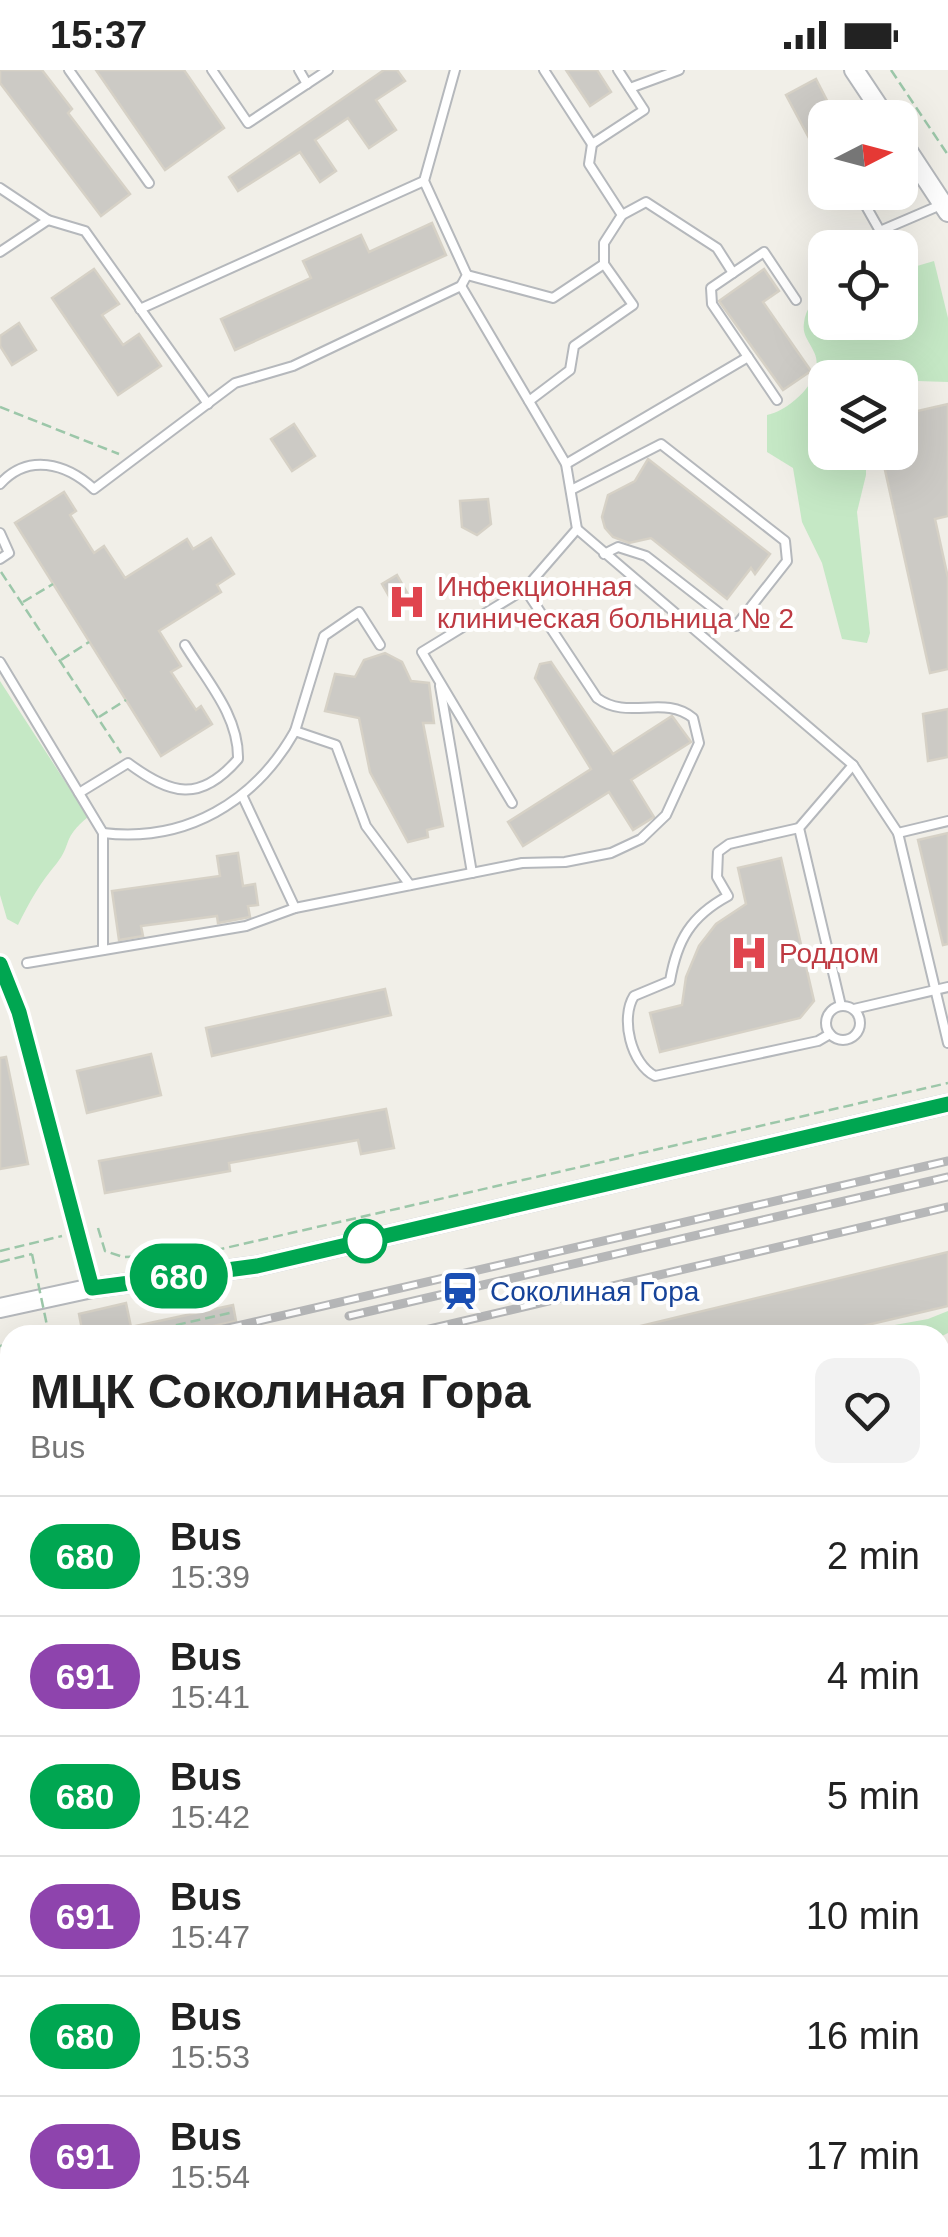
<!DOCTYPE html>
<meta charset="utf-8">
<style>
body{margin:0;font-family:Arial,sans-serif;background:#f2f2f2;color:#222;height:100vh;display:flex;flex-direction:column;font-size:38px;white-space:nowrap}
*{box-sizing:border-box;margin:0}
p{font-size:32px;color:#767676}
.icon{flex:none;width:55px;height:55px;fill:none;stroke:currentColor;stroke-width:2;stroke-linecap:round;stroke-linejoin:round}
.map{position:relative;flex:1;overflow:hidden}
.details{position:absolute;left:0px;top:1255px;width:950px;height:912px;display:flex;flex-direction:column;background:#fff;border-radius:30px 30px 0 0;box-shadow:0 10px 40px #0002}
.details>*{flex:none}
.badge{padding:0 20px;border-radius:32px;font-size:35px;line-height:65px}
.needle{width:65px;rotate:84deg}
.controls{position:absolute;left:808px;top:30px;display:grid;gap:20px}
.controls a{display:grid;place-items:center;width:110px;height:110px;border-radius:20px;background:#fff;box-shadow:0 10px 40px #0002;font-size:50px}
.map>.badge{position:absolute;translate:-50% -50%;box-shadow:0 0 0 5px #fff}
.round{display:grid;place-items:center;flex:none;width:105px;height:105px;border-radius:20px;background:#f2f2f2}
.headline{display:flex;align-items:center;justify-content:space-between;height:170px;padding:0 30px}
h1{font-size:48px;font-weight:700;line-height:75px}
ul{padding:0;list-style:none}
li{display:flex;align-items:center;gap:30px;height:120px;padding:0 30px;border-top:2px solid #e0e0e0}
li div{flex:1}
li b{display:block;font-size:38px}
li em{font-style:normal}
li .badge{min-width:110px;font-weight:700;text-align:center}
.status{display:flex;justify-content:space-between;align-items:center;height:70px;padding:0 50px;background:#fff;direction:ltr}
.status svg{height:28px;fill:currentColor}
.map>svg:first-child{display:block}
.green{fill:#c5e8c5}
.water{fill:#aadaff}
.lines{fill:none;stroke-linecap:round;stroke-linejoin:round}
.stream{stroke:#aadaff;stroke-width:5}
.building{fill:#cccac5;stroke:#d6d1c6;stroke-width:2.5}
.service-casing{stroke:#b5b8bc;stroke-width:12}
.pedestrian-casing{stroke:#b5b8bc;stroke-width:16}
.minor-casing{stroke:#b5b8bc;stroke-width:20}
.tertiary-casing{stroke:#b5b8bc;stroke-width:22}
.secondary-casing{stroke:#b6babf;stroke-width:25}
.primary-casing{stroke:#f2c960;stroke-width:28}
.path{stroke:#9cc7a9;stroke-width:2.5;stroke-dasharray:10 5;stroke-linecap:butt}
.service{stroke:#fff;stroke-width:8}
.pedestrian{stroke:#fff;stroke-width:11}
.minor{stroke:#fff;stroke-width:15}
.tertiary{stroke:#fff;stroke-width:18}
.secondary{stroke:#fff;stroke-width:20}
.primary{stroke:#fff2af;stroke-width:22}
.rail-casing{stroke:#b6b7b8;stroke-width:9}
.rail{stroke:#fff;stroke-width:5;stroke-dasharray:15;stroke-linecap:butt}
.path-bridge{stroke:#9cc7a9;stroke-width:2.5;stroke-dasharray:10 5;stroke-linecap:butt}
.line-casing{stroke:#fff;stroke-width:22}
.line{stroke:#00a651;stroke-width:15}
.stop-dot{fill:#fff;stroke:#00a651;stroke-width:5}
.labels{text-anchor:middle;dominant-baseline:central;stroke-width:8;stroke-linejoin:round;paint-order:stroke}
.health-label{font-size:28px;fill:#be3a42;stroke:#fff;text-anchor:start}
.transit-label{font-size:28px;fill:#164399;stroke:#fff;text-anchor:start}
</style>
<div class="status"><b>15:37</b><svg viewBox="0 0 49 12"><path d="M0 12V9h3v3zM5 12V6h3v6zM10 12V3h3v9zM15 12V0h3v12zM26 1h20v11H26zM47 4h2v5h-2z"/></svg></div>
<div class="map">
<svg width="948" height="2167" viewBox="0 0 948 2167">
<rect width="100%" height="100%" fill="#f1efe8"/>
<g class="green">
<path d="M 934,191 L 948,248 L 948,312 L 825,308 L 825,382 L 866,383 L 866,405 L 857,442 L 870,563 L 867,573 L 842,569 L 822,493 L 802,452 L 793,398 L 767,382 L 767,345 C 789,341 827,308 814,282 C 809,271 802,265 804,253 C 805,239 815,229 823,219 L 825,252 L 900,252 L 900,201 Z"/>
<path d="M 0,611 L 88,747 C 62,768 72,774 57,793 C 40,813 30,831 18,855 L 7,849 L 0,825 Z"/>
<path d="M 948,1241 L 948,1263 L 940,1267 L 839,1265 L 928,1249 Z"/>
<path d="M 948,1605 L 948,2167 L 0,2167 L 0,1771 L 10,1769 L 10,2158 L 940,2158 L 940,1607 Z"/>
</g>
<g class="water">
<path d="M 948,1762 L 948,2167 L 773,2167 L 800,2158 L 940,2158 L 940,1763 Z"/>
<path d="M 415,2158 L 702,2158 L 731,2167 L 420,2167 Z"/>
</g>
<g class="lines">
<path class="stream" d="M 0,1972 L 10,1970"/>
</g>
<g class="building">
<path d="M 0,0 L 42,0 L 72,39 L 68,43 L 130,124 L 101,146 L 0,13 Z"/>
<path d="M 96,0 L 184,0 L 224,58 L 165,100 Z"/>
<path d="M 384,0 L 397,0 L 405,11 L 376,30 L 396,60 L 369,78 L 348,48 L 315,70 L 336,101 L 320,112 L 300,82 L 238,121 L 229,107 Z"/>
<path d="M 566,0 L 597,0 L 611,22 L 590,36 Z"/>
<path d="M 816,9 L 836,48 L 825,48 L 825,98 L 786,25 Z"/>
<path d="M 432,153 L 446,185 L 235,280 L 221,249 L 311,208 L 303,191 L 361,165 L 369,182 Z"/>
<path d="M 94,199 L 119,234 L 102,245 L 123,275 L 139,264 L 161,296 L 118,325 L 52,228 Z"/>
<path d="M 764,199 L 779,221 L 763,232 L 811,301 L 783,320 L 719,231 Z"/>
<path d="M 19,253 L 36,280 L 12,295 L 0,276 L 0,266 Z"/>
<path d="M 948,334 L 948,446 L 935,449 L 948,508 L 948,599 L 930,603 L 881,382 L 900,382 L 900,345 Z"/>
<path d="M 294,354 L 315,386 L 292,401 L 271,369 Z"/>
<path d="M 648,389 L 770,484 L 755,504 L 751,498 L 727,529 L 651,468 L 629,473 L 613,467 L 605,458 L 602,447 L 608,425 L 635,411 Z"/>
<path d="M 64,422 L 76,441 L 70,445 L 94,483 L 104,476 L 125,508 L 187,469 L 193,479 L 211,468 L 234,504 L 217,515 L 221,522 L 159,561 L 181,596 L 171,602 L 196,640 L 201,636 L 212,654 L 161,686 L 15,453 Z"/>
<path d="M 488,429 L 491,454 L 477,465 L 462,457 L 460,431 Z"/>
<path d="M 397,505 L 413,533 L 398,542 L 382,514 Z"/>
<path d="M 385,583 L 402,592 L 411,611 L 429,613 L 434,653 L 423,653 L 443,756 L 427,760 L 428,767 L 408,772 L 370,702 L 359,648 L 325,641 L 335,604 L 355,607 L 364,590 Z"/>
<path d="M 551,592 L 613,684 L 672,646 L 691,672 L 631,710 L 654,747 L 633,760 L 609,722 L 523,776 L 508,752 L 591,699 L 535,608 L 540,594 Z"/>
<path d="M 948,639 L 948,687 L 928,691 L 923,644 Z"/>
<path d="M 948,763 L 948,874 L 943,875 L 918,770 Z"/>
<path d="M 238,783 L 243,816 L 255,814 L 258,835 L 248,836 L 250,847 L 218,853 L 217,846 L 141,856 L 143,866 L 119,870 L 112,821 L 220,806 L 217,786 Z"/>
<path d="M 781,788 L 814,931 L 800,948 L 660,982 L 650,943 L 682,935 L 686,907 L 699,876 L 716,854 L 746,834 L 738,798 Z"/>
<path d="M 385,919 L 391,945 L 212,986 L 206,958 Z"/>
<path d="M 151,984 L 161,1025 L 87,1043 L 77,1001 Z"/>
<path d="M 6,987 L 28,1094 L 0,1099 L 0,988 Z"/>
<path d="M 386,1039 L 394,1078 L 361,1084 L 358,1070 L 229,1093 L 230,1101 L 105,1123 L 99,1091 Z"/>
<path d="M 948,1182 L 948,1236 L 825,1265 L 624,1265 L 624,1260 Z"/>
<path d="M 126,1233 L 131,1257 L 233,1235 L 236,1251 L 173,1265 L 83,1265 L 79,1244 Z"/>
</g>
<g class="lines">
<g class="service-casing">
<g id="service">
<path d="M 69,0 L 149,113"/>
<path d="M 212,0 L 248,53 L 328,0"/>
<path d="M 299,0 L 307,14"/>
<path d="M 544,0 L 592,74 L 644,40 L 618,0"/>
<path d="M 630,18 L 679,0"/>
<path d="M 0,118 L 48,150"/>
<path d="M 858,122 L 880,161 L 943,134"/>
<path d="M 0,182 L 48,150 L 85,161 L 208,334"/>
<path d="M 733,203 L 764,182 L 796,230"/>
<path d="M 467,205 L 553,228 L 604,194 L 604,173 L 622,145 L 589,94 L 592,74"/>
<path d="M 461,216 L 566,394 L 577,459 L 525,519"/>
<path d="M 140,239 L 424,111"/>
<path d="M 748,287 L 777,330"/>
<path d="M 529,331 L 570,300 L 574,276 L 633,235 L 604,194"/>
<path d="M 566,394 L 748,287 L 712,234 L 711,218 L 733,203 L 717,178 L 646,132 L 622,145"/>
<path d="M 0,414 C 28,383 66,393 94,419 L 235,313 L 293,296 L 461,216 L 467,205 L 424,111 L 455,0"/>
<path d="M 573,419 L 661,374 L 785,471 L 787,491 L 736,556 L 646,486 L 618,477 L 604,484"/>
<path d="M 577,459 L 853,695 L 898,763 L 948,973"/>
<path d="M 0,463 L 9,483 L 0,489"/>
<path d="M 0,592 L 103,763 L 103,880"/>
<path d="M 440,616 L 472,803"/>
<path d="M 295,661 L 324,566 L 359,542 L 380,575"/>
<path d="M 79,723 L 128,693 C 171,725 200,733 238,689 C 239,646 207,611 185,575"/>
<path d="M 242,725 L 295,838"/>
<path d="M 799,758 L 729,774 L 718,782 L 717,807 L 728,826 C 691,846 677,870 670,911 L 634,926 C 620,948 631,994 655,1006 L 818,971 L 830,964"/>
<path d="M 103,763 C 186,773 255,732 295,661 L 336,675 L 366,756 L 410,815"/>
<path d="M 898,763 L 948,751"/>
<path d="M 27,893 L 246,856 L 295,838 L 522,793 L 565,792 L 611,783 L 641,769 L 666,745 L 699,673 L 693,648 C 664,624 628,651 597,628 L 525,519 L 422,582 L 512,733"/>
<circle cx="843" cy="953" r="17"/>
<path d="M 841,936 L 799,758 L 853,695"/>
<path d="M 854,939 L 948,917"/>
<path d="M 940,1423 L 948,1421"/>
</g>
</g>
<g class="pedestrian-casing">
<g id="pedestrian">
<path d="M 0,1988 L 10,1986"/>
<path d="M 60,2158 L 61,2167"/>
</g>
</g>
<g class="minor-casing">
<path id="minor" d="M 0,894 L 19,942 L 92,1218"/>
</g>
<g class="tertiary-casing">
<g id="tertiary">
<path d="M 854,0 L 886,48"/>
<path d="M 900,69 L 948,142"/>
<path d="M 0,1238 L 92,1218 L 257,1196 L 948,1034"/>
<path d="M 940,1571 L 948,1570"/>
<path d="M 0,1745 L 10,1744"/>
</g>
</g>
<g class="secondary-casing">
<path id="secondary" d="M 940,1296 L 948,1294"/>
</g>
<g class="primary-casing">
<g id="primary">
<path d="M 940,1313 L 948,1311"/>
<path d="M 940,1372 L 948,1370"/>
<path d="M 0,1537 L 10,1535"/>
<path d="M 0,1595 L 10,1592"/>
</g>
</g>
<g class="path">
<path d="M 891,0 L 948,85"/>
<path d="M 0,337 L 119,384"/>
<path d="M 1,502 L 121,683"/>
<path d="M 23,532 L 53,514"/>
<path d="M 61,590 L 89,572"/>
<path d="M 99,647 L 126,630"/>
<path d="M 98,1158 L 105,1181 L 123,1187 L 199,1184 L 948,1013"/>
<path d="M 0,1181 L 62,1166"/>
<path d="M 0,1192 L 32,1184"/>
<path d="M 132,1265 L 234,1242"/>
<path d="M 0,1276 L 10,1274"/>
<path d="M 940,1629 L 948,1628"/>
<path d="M 940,1725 L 948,1724"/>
<path d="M 940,1754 L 948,1753"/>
<path d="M 0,1962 L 10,1960"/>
<path d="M 0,2011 L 10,2009"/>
<path d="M 185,2158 L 197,2167"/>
<path d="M 203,2158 L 204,2167"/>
<path d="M 381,2158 L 383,2167"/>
</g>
<use href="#service" class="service"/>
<use href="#pedestrian" class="pedestrian"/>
<use href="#minor" class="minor"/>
<use href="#tertiary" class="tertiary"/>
<use href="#secondary" class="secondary"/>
<use href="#primary" class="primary"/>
<g class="rail-casing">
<g id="rail">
<path d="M 349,1246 L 948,1107"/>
<path d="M 198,1265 L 948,1091"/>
<path d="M 404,1265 L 948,1137"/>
<path d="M 0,1311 L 10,1309"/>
<path d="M 0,1327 L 10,1325"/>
<path d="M 0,1357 L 10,1355"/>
</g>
</g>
<use href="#rail" class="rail"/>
<path class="path-bridge" d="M 32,1184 L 49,1265"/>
</g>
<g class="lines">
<g class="line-casing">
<path id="line" d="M 0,894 L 19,942 L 92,1218 L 257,1196 L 948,1034"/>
</g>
<use href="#line" class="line"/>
</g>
<defs>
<g id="hospital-bare" transform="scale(3)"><path d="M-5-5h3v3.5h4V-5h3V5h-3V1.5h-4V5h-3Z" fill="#e0444e" stroke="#fff" stroke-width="2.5" paint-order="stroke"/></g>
<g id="station-bare" transform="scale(3)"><path d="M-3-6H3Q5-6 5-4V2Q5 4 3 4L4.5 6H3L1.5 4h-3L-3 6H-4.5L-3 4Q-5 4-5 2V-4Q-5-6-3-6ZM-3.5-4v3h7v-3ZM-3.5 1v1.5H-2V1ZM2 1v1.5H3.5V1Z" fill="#1a4fb4" stroke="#fff" stroke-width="2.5" paint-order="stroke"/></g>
</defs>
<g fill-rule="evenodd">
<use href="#hospital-bare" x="407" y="532"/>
<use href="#hospital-bare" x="749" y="883"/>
<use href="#station-bare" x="460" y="1221"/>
</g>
<circle class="stop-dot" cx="365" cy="1171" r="20"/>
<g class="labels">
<g class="health-label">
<text x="437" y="516">Инфекционная<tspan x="437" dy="32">клиническая больница № 2</tspan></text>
<text x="779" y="883">Роддом</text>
</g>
<g class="transit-label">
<text x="490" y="1221">Соколиная Гора</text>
</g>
</g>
</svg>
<div class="controls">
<a><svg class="needle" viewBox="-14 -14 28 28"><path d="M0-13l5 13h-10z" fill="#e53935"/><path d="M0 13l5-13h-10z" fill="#767676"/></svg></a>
<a><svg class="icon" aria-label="locate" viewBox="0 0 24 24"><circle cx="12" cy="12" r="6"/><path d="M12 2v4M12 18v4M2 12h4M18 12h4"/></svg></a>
<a><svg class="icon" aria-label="layers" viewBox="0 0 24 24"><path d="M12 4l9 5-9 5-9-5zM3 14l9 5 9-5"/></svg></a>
</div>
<b class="badge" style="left:179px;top:1206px;background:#00a651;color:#fff">680</b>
<section class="details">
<div class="headline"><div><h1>МЦК Соколиная Гора</h1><p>Bus</p></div><a class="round"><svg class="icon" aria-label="heart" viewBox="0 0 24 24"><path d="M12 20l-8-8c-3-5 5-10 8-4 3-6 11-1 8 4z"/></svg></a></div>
<ul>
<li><span class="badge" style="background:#00a651;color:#fff">680</span><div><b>Bus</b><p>15:39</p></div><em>2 min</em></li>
<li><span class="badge" style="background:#8e44ad;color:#fff">691</span><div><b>Bus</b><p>15:41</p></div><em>4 min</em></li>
<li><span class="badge" style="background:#00a651;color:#fff">680</span><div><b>Bus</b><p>15:42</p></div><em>5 min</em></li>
<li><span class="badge" style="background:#8e44ad;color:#fff">691</span><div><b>Bus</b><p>15:47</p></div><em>10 min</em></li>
<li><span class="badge" style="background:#00a651;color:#fff">680</span><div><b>Bus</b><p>15:53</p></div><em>16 min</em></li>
<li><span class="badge" style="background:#8e44ad;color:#fff">691</span><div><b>Bus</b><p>15:54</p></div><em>17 min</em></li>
</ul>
</section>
</div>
